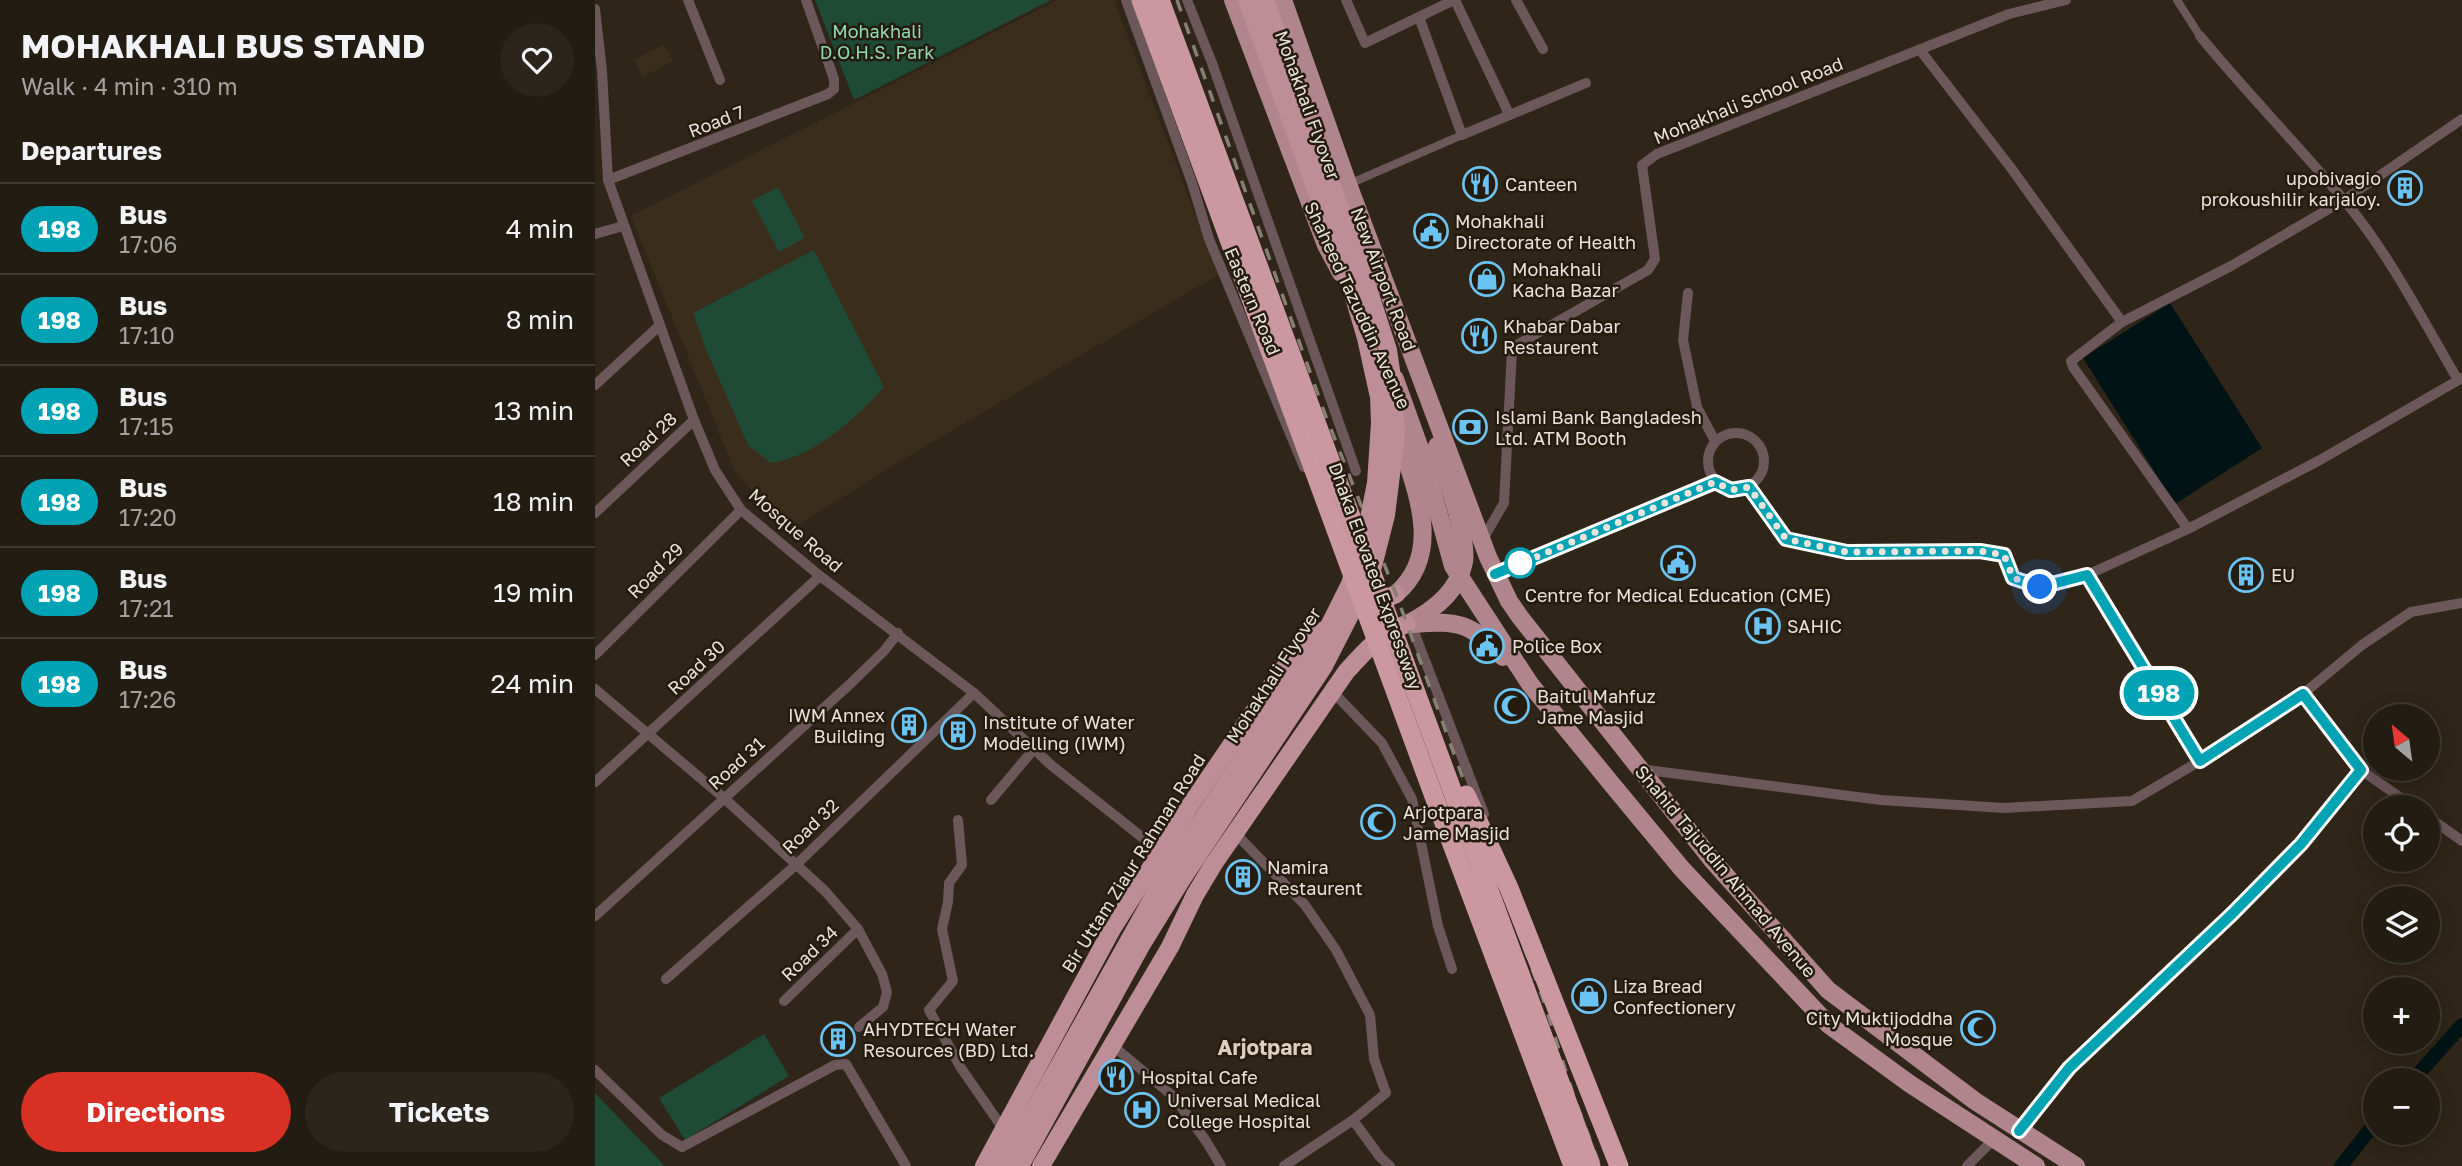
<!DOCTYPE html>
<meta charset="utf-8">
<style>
body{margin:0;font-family:"Golos Text",sans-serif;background:#2b251b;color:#f1f3f6;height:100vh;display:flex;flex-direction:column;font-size:26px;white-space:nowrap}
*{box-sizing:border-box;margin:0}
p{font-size:23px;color:#a3a19f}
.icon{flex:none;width:38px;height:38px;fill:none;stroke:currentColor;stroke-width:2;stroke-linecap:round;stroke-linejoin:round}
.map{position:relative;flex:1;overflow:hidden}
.panel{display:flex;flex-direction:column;background:#231c12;width:595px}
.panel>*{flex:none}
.badge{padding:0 14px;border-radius:23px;font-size:24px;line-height:46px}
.needle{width:46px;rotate:331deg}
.buttons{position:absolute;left:1768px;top:704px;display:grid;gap:14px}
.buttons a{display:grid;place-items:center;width:77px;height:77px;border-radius:50%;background:#231c12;box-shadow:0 4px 18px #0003,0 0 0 2px #403a32;font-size:35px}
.you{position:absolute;width:35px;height:35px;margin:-18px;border:5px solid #fff;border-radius:50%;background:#1a73e8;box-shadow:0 0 0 10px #1a73e833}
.map>.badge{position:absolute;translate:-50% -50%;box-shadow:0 0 0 4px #fff}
h2{padding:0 21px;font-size:26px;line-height:63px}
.round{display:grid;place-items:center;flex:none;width:74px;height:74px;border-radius:37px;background:#2b251b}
.head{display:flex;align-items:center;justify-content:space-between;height:119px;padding:0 21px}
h1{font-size:33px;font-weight:700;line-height:52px}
.cta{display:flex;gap:14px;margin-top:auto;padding:14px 21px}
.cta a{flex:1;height:80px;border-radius:42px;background:#d93025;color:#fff;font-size:28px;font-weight:700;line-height:80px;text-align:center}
.cta a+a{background:#2b251b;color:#f1f3f6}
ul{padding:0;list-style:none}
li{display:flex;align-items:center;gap:21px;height:91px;padding:0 21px;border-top:2px solid #403a32}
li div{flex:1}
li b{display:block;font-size:26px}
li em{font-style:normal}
li .badge{min-width:77px;font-weight:700;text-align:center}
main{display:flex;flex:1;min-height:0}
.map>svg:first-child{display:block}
.built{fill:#3b2d1b}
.green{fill:#1f4a36}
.water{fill:#021315}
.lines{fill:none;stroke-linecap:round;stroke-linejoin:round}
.canal{stroke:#021315;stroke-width:14}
.pedestrian{stroke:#6c575b;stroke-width:8}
.minor{stroke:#6c575b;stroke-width:10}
.primary{stroke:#b0858e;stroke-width:18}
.trunk{stroke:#be8e98;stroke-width:18}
.motorway{stroke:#cb98a2;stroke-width:19}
.tram{stroke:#877f74;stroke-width:2}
.rail{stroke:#877f74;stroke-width:3.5;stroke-dasharray:12 12;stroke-linecap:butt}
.trunk-bridge{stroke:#be8e98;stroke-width:18}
.motorway-bridge{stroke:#cb98a2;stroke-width:19}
.line-casing{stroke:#fff;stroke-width:16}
.line{stroke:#00a3b4;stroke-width:10}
.walk{stroke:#eae3db;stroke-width:7;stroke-dasharray:0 12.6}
.stop-dot{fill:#fff;stroke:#00a3b4;stroke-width:3.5}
.labels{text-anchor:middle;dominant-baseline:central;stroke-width:5;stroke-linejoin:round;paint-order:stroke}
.park-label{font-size:18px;fill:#90dbb4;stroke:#251b0f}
.street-label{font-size:18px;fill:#eae3db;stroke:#251b0f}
.poi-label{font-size:18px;fill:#eae3db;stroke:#251b0f;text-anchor:start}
.quarter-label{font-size:21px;font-weight:bold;fill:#dccfbe;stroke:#251b0f}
</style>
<main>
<section class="panel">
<div class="head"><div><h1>MOHAKHALI BUS STAND</h1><p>Walk · 4 min · 310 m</p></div><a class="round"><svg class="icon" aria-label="heart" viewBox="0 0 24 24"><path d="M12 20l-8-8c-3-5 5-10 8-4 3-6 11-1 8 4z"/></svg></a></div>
<h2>Departures</h2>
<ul>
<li><span class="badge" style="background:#00a3b4;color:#fff">198</span><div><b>Bus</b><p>17:06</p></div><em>4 min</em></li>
<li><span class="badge" style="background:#00a3b4;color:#fff">198</span><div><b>Bus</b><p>17:10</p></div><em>8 min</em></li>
<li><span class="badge" style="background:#00a3b4;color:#fff">198</span><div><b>Bus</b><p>17:15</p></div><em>13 min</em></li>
<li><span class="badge" style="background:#00a3b4;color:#fff">198</span><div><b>Bus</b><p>17:20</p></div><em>18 min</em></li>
<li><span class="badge" style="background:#00a3b4;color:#fff">198</span><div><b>Bus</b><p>17:21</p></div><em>19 min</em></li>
<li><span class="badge" style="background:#00a3b4;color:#fff">198</span><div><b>Bus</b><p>17:26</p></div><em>24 min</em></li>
</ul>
<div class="cta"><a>Directions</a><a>Tickets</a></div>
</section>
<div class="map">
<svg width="1867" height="1166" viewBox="0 0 1867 1166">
<rect width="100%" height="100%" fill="#2f2518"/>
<g class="built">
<path d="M 463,0 L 519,0 L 623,275 L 312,457 L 195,530 L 140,472 L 36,216 Z"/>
<path d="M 69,44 L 78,61 L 48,77 L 39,60 Z"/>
</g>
<g class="green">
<path d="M 220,0 L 456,0 L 259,100 Z"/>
<path d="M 183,187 L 210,238 L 184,252 L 157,201 Z"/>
<path d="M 219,250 L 289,387 C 261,418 219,457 176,463 L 154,446 L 149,436 L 110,347 L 98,313 Z"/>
<path d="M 169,1034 L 194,1076 L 90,1140 L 64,1098 Z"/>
<path d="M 0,1093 L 70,1166 L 0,1166 Z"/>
</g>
<path class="water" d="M 1575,303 L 1667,448 L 1580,504 L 1488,358 Z"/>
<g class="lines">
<g class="canal">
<path d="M 1818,1080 L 1867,1025"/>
<path d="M 1746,1166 L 1780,1123"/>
</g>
<g class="pedestrian">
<path d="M 1582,0 L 1605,36"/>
<path d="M 754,184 L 867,135"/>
</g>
<g class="minor">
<path d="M 93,0 L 125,80"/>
<path d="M 531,0 L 597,183 L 614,239 L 709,467"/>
<path d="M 592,0 L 617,63 L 761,471"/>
<path d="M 751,0 L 770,43 L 859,0"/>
<path d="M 860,0 L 914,114"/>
<path d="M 921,0 L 948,49"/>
<path d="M 0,9 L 7,71 L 13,180 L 99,420 L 120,470 L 146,510 L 225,576 L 379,693 L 456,765 L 567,853 L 571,854"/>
<path d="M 824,17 L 867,135 L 991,83"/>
<path d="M 1605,36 C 1651,92 1702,144 1749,200 C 1795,255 1827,319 1863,380"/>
<path d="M 1325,50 L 1416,168 L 1527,322"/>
<path d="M 13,180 L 233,94 L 239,89 L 239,79 L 211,0"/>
<path d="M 0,234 L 28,226"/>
<path d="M 1093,293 L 1088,340 L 1102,407 L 1120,441"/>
<path d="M 0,385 L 64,326"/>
<circle cx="1141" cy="461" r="28"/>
<path d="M 1154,487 L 1191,539 L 1252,552 L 1385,551 L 1409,555 L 1418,577 L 1445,587 L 1492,575 L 1593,529 L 1725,460 L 1867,378"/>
<path d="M 0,513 L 99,420"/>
<path d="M 1593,529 L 1478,367 L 1476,361 L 1527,322 L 1636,266 L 1749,200 L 1867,119"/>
<path d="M 888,539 L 909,503 L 917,350 L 920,346 L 1053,270 L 1060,259 L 1047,165 L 1062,154 L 1414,14 L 1471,0"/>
<path d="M 900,574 L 1120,482"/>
<path d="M 1492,575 L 1605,761"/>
<path d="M 816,624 L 889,814"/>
<path d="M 0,655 L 146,510"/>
<path d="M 0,689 L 129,798 L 230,891 L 263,929 L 287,974 L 292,992 L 288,1007 L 264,1027"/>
<path d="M 737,691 L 787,743 L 817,799 L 843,926 L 857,969"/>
<path d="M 1708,694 L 1766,770 L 1819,807"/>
<path d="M 1044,769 L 1286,800 L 1409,808 L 1537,801 L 1605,761 L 1708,694 L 1767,645 L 1816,612 L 1867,603"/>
<path d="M 0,782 L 225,576"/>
<path d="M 396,800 L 439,749"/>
<path d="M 1832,816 L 1867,841"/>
<path d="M 363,820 L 367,865 L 354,883 L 353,902 L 347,929 L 358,981 L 334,1010 L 366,1068 L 409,1130"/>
<path d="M 640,833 L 710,905 L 741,950 L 775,1015 L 779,1059 L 791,1093 L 758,1120 L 785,1157 L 795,1166"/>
<path d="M 0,916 L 254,685 L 289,651 L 303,633"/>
<path d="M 71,979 L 202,864 L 379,693"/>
<path d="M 189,1001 L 263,929"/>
<path d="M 517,1045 L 579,1097 L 611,1141 L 626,1166"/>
<path d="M 0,1070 L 67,1135 L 87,1147 L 240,1065 L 251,1064 L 311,1166"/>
<path d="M 1424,1131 L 1474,1068 L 1637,914 L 1706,844 L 1766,770"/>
<path d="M 689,1166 L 758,1120"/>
<path d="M 1372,1166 L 1400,1138"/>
</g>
<g class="primary">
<path d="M 638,0 L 731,245 L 746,273"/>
<path d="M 688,0 L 753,184 L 893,557 L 914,601 L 925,617 L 1117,860 L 1233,990 L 1380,1101 L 1481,1166"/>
<path d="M 800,379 L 828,457 L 858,566 L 935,684 L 1015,782 L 1087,869 L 1234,1025 L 1315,1084 L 1441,1166"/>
<path d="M 801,594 C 852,550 817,482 801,428"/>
<path d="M 812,624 C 836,612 863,592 869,562 C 873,536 850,474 842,446"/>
<path d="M 818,624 C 864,620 876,623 908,657"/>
</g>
<g class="trunk">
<path d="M 775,606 L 801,594"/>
<path d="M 389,1166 L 517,929 L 594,807 L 686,672 C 702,653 716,637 738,625"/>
<path d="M 446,1166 L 575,947 L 600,895 L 618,865 L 751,672 C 768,653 787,631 812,624"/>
</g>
<path class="motorway" d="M 1003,1113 L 1024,1166"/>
<path class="tram" d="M 568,0 L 718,418 L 791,598 L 842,747 L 936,1003 L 967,1101 L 993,1166"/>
<path class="rail" d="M 582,0 L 730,414 L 801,594 L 948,999 L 979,1097 L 1005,1166"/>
<g class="trunk-bridge">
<path d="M 408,1166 L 574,869 L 724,646 L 755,584 L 774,518 L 781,483 L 785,423 L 784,397 L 771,338 L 753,277 L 652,0"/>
<path d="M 425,1166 L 547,944 L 587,879 L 729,666 L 776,574 L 791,515 L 801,435 L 799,391 L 793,350 L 768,273 L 670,0"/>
</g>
<g class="motorway-bridge">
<path d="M 546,0 L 837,791 L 978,1166"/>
<path d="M 565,0 L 996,1166"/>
<path d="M 871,795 L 914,888 L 1003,1113"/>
</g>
</g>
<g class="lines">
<g class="line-casing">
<path id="line" d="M 900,574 L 1120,482 L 1136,490 L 1154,487 L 1191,539 L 1252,552 L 1385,551 L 1409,555 L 1418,578 L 1445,587 L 1492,575 L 1605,761 L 1708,694 L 1766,770 L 1706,844 L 1637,914 L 1474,1068 L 1424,1131"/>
</g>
<use href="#line" class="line"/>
<path class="walk" d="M 925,563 L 922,565 L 1120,482 L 1136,490 L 1154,487 L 1191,539 L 1252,552 L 1385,551 L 1409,555 L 1418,578 L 1445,587"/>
</g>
<defs>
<g id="restaurant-ring" transform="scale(1.75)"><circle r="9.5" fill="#251b0f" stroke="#6bc3f2" stroke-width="1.5"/><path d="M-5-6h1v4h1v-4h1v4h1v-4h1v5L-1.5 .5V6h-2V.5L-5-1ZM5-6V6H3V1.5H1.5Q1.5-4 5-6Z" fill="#6bc3f2"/></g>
<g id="building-ring" transform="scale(1.75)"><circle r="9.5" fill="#251b0f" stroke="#6bc3f2" stroke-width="1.5"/><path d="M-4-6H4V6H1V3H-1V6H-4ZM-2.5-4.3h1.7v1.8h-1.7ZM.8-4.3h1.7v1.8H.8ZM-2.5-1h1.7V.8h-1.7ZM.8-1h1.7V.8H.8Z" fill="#6bc3f2"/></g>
<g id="civic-ring" transform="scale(1.75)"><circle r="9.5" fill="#251b0f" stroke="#6bc3f2" stroke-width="1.5"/><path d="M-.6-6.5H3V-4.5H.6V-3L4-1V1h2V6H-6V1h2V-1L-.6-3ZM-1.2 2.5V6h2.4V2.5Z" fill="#6bc3f2"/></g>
<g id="shop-ring" transform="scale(1.75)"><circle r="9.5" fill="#251b0f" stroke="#6bc3f2" stroke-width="1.5"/><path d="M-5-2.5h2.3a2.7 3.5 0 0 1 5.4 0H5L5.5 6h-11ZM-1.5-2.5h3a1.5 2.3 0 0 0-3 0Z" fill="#6bc3f2"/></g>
<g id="bank-ring" transform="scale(1.75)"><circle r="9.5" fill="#251b0f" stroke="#6bc3f2" stroke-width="1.5"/><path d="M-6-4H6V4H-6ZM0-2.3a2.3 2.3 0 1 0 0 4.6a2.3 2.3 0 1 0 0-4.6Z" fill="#6bc3f2"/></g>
<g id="hospital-ring" transform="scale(1.75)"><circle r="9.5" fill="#251b0f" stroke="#6bc3f2" stroke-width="1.5"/><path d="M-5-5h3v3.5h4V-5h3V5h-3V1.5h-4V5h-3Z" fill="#6bc3f2"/></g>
<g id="mosque-ring" transform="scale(1.75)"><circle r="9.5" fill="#251b0f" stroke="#6bc3f2" stroke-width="1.5"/><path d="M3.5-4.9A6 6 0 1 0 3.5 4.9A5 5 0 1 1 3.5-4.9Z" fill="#6bc3f2"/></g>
</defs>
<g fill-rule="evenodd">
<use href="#restaurant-ring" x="885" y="184"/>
<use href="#building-ring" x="1810" y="188"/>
<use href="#civic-ring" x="836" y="231"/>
<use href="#shop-ring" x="892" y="279"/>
<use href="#restaurant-ring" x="884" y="336"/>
<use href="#bank-ring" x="875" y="427"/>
<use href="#civic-ring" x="1083" y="563"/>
<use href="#building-ring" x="1651" y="575"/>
<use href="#hospital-ring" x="1168" y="626"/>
<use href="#civic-ring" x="892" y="646"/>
<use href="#mosque-ring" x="917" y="706"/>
<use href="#building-ring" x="314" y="725"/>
<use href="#building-ring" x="363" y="732"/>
<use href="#mosque-ring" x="783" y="822"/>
<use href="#building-ring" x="648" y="877"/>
<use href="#shop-ring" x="994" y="996"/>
<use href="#mosque-ring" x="1383" y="1028"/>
<use href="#building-ring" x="243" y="1039"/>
<use href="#restaurant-ring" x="521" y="1077"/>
<use href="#hospital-ring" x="547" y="1110"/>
</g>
<circle class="stop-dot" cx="925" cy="563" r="14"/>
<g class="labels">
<g class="park-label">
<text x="282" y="31">Mohakhali<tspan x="282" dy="21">D.O.H.S. Park</tspan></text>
</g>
<g class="street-label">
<text transform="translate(1153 100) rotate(-22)">Mohakhali School Road</text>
<text transform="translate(713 105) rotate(70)">Mohakhali Flyover</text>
<text transform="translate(121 121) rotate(-21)">Road 7</text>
<text transform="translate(789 279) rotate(69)">New Airport Road</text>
<text transform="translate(658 301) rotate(67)">Eastern Road</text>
<text transform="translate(763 305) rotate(65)">Shaheed Tazuddin Avenue</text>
<text transform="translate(53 439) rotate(-43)">Road 28</text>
<text transform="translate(201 530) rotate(41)">Mosque Road</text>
<text transform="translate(60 570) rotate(-45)">Road 29</text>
<text transform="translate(781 576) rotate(70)">Dhaka Elevated Expressway</text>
<text transform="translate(101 667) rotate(-43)">Road 30</text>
<text transform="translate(678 675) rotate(-57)">Mohakhali Flyover</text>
<text transform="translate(141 763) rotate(-42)">Road 31</text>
<text transform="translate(215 826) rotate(-44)">Road 32</text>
<text transform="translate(538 863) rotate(-58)">Bir Uttam Ziaur Rahman Road</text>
<text transform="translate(1131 871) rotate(50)">Shahid Tajuddin Ahmad Avenue</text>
<text transform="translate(214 953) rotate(-44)">Road 34</text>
</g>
<g class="poi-label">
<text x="1786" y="178" text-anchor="end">upobivagio<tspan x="1786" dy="21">prokoushilir karjaloy.</tspan></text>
<text x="910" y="184">Canteen</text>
<text x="860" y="221">Mohakhali<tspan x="860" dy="21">Directorate of Health</tspan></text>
<text x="917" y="269">Mohakhali<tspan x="917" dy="21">Kacha Bazar</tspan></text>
<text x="908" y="326">Khabar Dabar<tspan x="908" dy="21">Restaurent</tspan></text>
<text x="900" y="417">Islami Bank Bangladesh<tspan x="900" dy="21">Ltd. ATM Booth</tspan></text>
<text x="1676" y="575">EU</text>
<text x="1083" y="595" text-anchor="middle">Centre for Medical Education (CME)</text>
<text x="1192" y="626">SAHIC</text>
<text x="917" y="646">Police Box</text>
<text x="942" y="696">Baitul Mahfuz<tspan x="942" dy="21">Jame Masjid</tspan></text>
<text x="290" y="715" text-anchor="end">IWM Annex<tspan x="290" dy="21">Building</tspan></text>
<text x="388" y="722">Institute of Water<tspan x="388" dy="21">Modelling (IWM)</tspan></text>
<text x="808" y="812">Arjotpara<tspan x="808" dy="21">Jame Masjid</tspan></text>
<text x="672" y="867">Namira<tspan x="672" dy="21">Restaurent</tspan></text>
<text x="1018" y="986">Liza Bread<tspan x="1018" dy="21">Confectionery</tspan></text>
<text x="1358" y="1018" text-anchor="end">City Muktijoddha<tspan x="1358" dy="21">Mosque</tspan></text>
<text x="268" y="1029">AHYDTECH Water<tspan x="268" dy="21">Resources (BD) Ltd.</tspan></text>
<text x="546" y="1077">Hospital Cafe</text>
<text x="572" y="1100">Universal Medical<tspan x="572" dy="21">College Hospital</tspan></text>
</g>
<g class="quarter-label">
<text x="670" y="1047">Arjotpara</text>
</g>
</g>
</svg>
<div class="buttons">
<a><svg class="needle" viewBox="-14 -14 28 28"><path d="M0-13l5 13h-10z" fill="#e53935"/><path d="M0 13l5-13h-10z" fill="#a3a19f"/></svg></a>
<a><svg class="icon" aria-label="locate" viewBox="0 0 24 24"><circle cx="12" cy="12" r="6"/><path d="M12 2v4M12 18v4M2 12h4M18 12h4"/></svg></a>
<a><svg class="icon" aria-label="layers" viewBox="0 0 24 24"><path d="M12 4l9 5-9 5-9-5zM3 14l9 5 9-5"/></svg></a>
<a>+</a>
<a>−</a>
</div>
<div class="you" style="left:1445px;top:587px"></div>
<b class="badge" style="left:1564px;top:693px;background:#00a3b4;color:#fff">198</b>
</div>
</main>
